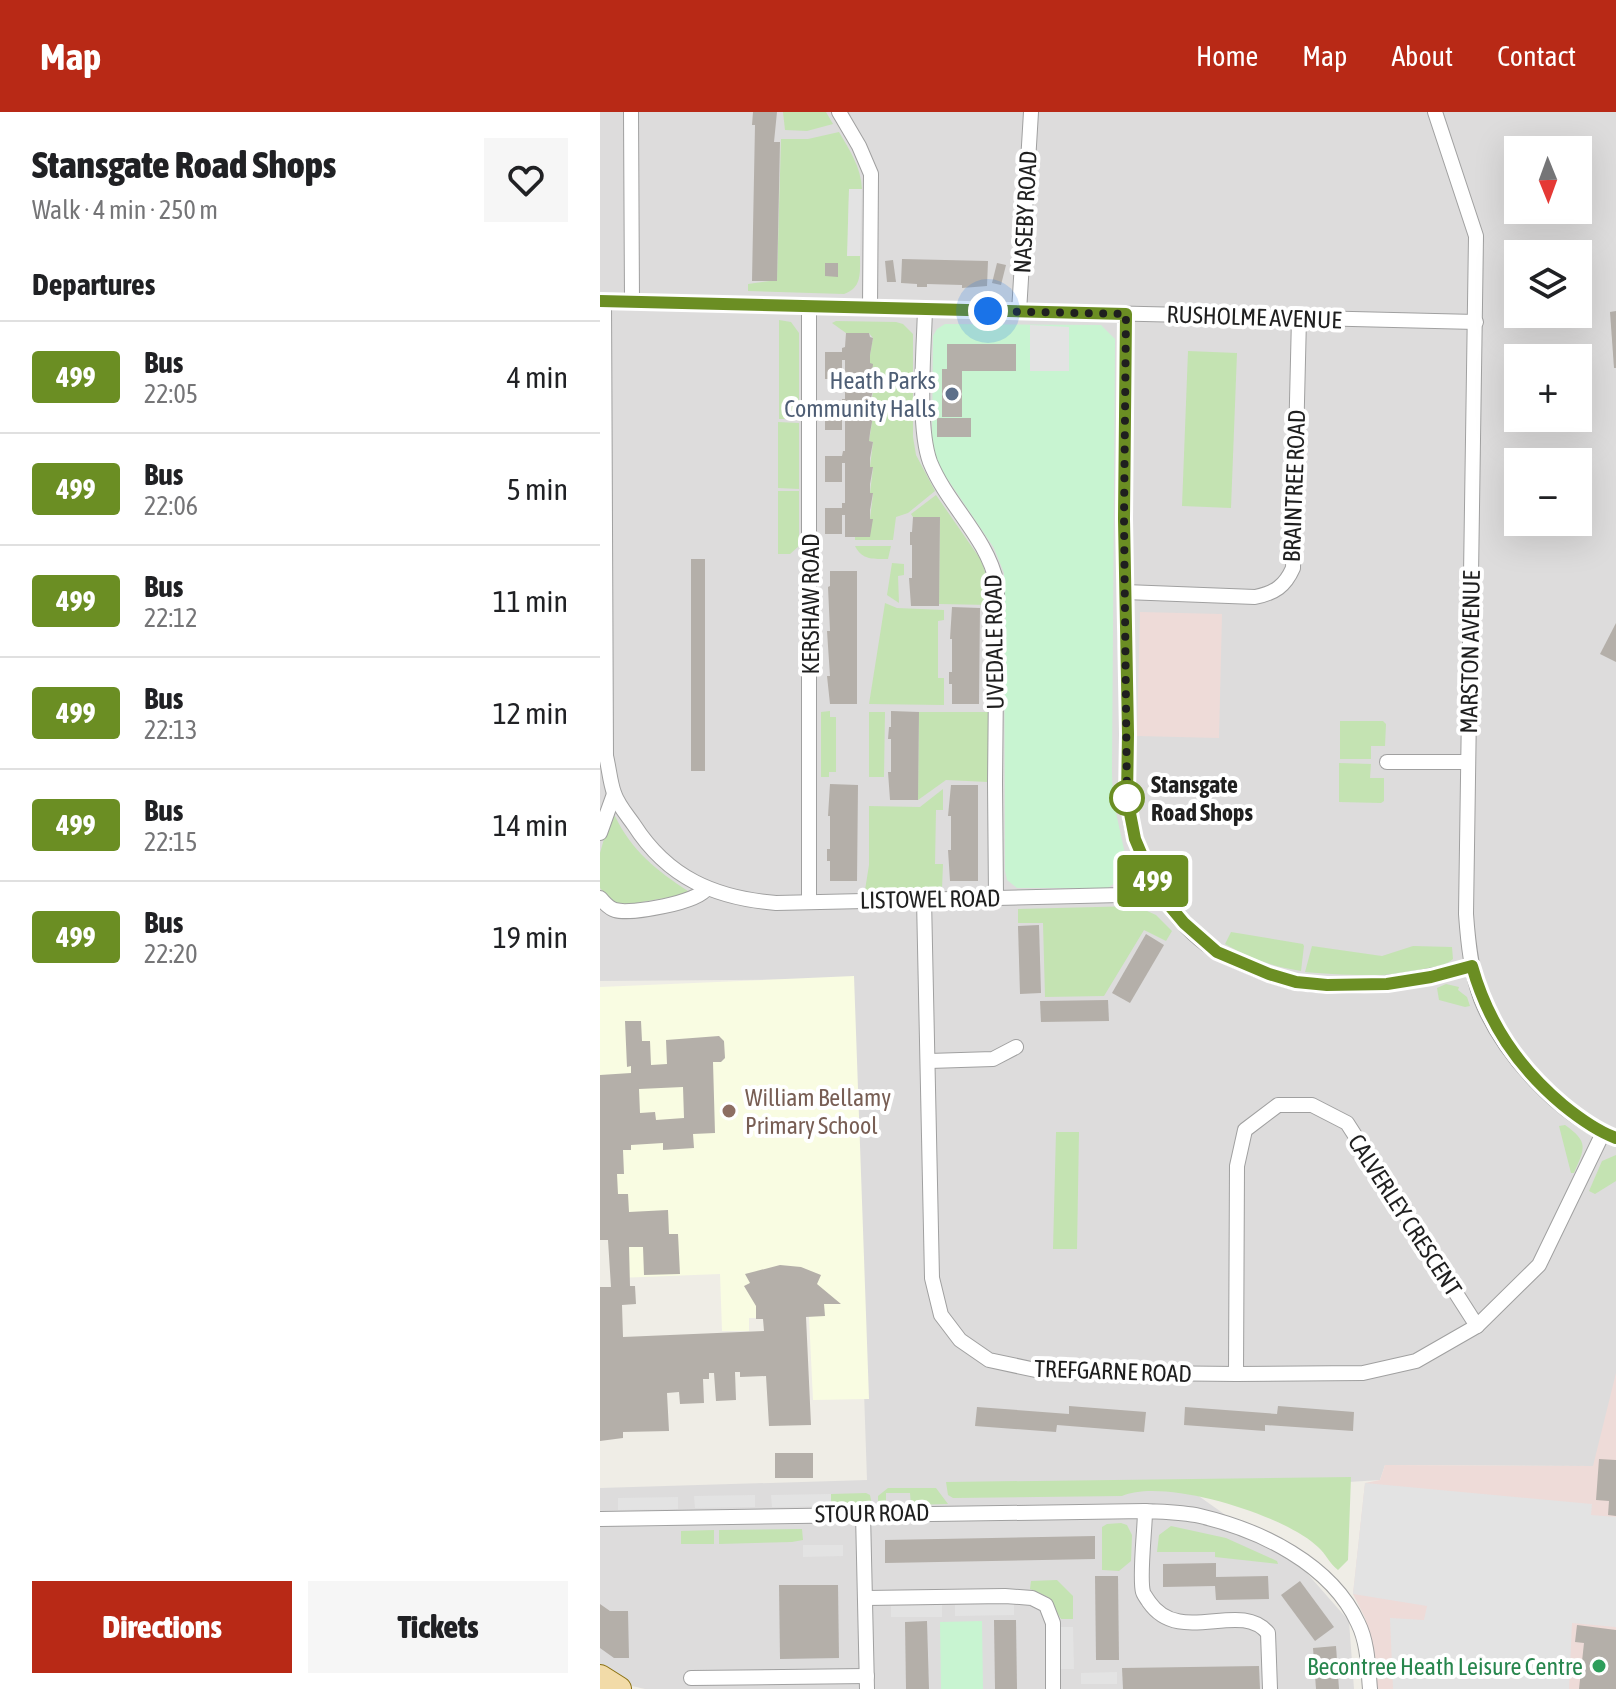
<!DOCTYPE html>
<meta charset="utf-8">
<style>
body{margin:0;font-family:"Asap Condensed",sans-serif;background:#f6f6f6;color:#202124;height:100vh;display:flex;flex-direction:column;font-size:30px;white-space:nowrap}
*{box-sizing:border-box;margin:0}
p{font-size:26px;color:#757577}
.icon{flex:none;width:44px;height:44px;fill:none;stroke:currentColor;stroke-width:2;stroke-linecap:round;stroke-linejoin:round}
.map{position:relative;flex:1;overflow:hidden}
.panel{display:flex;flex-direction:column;background:#fff;width:600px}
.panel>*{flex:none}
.badge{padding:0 16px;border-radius:6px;font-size:28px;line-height:52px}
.needle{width:52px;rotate:179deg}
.tools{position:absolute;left:904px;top:24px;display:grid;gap:16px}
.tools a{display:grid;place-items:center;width:88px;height:88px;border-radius:0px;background:#fff;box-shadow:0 8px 32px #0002;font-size:40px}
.you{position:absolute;width:40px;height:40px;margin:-20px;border:6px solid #fff;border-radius:50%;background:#1a73e8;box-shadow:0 0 0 12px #1a73e833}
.map>.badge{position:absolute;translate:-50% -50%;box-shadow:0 0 0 4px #fff}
h2{padding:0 32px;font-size:30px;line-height:72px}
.round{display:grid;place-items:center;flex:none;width:84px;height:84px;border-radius:0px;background:#f6f6f6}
.overview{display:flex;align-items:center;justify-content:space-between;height:136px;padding:0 32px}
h1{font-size:38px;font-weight:800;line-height:60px}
.button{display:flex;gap:16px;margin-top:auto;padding:16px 32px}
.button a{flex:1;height:92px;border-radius:0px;background:#b82916;color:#fff;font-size:32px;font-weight:800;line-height:92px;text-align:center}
.button a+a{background:#f6f6f6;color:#202124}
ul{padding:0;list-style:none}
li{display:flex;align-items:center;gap:24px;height:112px;padding:0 32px;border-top:2px solid #e0e0e0}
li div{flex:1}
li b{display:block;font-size:30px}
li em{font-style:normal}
li .badge{min-width:88px;font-weight:700;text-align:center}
header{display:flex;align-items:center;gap:48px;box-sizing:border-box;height:112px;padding:0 40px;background:#b82916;color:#fff}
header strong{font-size:38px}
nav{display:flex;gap:44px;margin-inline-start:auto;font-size:28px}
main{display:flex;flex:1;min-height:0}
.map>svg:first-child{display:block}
.residential{fill:#dddcdc;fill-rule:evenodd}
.commercial{fill:#eedbd8}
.education{fill:#f9fce2}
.grass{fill:#c4e3b2}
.park{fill:#c8f4d1}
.parking{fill:#e3e3e3}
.building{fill:#b4afa9;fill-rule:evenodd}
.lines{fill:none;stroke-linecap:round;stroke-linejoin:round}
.street-casing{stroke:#a0a0a0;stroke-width:16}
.primary-casing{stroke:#8a7010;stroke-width:26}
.street{stroke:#fff;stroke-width:14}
.primary{stroke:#f2dba8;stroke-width:24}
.line-casing{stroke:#fff;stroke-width:18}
.line{stroke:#6b8e23;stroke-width:12}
.walk{stroke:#1f1f1f;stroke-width:8;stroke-dasharray:0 14.4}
.service-dot{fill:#5c6f8a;stroke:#fff;stroke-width:3}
.stop-dot{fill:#fff;stroke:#6b8e23;stroke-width:4}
.education-dot{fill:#8d6e63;stroke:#fff;stroke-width:3}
.leisure-dot{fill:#2e9e5b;stroke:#fff;stroke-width:3}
.labels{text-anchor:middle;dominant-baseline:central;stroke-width:8;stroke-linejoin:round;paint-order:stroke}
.street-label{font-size:24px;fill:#1f1f1f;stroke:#fff}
.service-label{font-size:24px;fill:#4e5e75;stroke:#fff;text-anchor:end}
.stop-label{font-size:24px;font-weight:bold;fill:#1f1f1f;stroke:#fff;text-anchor:start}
.education-label{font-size:24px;fill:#785e54;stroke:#fff;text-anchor:start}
.leisure-label{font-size:24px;fill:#27864d;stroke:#fff;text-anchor:end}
</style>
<header>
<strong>Map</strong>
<nav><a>Home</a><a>Map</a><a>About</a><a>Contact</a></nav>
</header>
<main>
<section class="panel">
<div class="overview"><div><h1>Stansgate Road Shops</h1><p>Walk · 4 min · 250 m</p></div><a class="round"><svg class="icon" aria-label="heart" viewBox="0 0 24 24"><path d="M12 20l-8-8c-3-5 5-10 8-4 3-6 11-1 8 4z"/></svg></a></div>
<h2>Departures</h2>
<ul>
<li><span class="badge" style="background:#6b8e23;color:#fff">499</span><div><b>Bus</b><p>22:05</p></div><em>4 min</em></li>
<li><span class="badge" style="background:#6b8e23;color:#fff">499</span><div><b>Bus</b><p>22:06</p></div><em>5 min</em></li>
<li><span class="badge" style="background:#6b8e23;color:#fff">499</span><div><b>Bus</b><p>22:12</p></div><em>11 min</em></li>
<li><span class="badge" style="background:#6b8e23;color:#fff">499</span><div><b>Bus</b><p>22:13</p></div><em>12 min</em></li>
<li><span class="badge" style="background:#6b8e23;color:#fff">499</span><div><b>Bus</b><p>22:15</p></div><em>14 min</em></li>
<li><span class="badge" style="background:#6b8e23;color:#fff">499</span><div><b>Bus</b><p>22:20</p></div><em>19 min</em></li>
</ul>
<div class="button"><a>Directions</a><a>Tickets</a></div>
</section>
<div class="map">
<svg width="1016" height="1577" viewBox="0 0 1016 1577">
<rect width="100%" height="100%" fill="#efede6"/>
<path class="residential" d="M 0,0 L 1016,0 L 1016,1265 L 994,1354 L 785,1353 L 780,1368 L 593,1380 L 706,1460 L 749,1509 L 754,1577 L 45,1577 L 32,1574 L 0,1555 L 0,1376 L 267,1368 L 250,867 L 0,869 ZM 918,38 L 978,38 L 978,98 L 918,98 ZM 918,142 L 978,142 L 978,202 L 918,202 ZM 918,246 L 978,246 L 978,306 L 918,306 ZM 918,350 L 978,350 L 978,410 L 918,410 Z"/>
<g class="commercial">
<path d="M 540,500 L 622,502 L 619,626 L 537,624 Z"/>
<path d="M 1016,1261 L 1016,1577 L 776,1577 L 774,1540 L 765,1506 L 753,1482 L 765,1371 L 780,1368 L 785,1353 L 993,1354 Z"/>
</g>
<path class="education" d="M 254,864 L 269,1287 L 213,1288 L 209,1205 L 149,1206 L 149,1219 L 122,1219 L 120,1162 L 18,1166 L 15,1124 L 0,1124 L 0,875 Z"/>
<g class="grass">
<path d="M 183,0 L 226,0 L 233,12 L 207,19 L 185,18 Z"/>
<path d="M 239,20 C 250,39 261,55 262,77 L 249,78 L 248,144 L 260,144 C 260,161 262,176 244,182 L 148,179 L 148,172 L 177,168 L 181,27 L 208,27 Z"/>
<path d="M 179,208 L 191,210 L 199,221 L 199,307 L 179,307 Z"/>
<path d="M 236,209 L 296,210 L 303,212 L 313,222 L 313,325 L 316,343 L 335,379 L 308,401 L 296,405 L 293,428 L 255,428 L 255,425 L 272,407 L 270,407 L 273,382 L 270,381 L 273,356 L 270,355 L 273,330 L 269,329 L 273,304 L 270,303 L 273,278 L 270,277 L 270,243 L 273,226 L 269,221 L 246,221 L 232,211 Z"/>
<path d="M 588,239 L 637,241 L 631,396 L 582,394 Z"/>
<path d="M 178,310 L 199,311 L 199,377 L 178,376 Z"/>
<path d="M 178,379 L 199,379 L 199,434 L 190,442 L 178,442 Z"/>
<path d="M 336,383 L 381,448 L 389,471 L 389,493 L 339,492 L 340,405 L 313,405 L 311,402 Z"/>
<path d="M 255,434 L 291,434 L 288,447 C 273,447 262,448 255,434 Z"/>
<path d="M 292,451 L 304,452 L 304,463 L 298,464 L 299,491 L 287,483 Z"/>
<path d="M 285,491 L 297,496 L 344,498 L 344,508 L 338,509 L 338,566 L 344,566 L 344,593 L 269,592 Z"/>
<path d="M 230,599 L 230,605 L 236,605 L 236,660 L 229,660 L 229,665 L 221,665 L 221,600 Z"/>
<path d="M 269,600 L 285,600 L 284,665 L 269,665 Z"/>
<path d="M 319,600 L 388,600 L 388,670 L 346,668 L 318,688 Z"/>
<path d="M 740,609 L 783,609 L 786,612 L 785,634 L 771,634 L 771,647 L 740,647 Z"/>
<path d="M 739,651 L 771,652 L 770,666 L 784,666 L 784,689 L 781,691 L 739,690 Z"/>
<path d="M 343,677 L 343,698 L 336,698 L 335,752 L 343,752 L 342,777 L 265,778 L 269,753 L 269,694 L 320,695 Z"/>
<path d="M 15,704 C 31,738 57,759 88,779 L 87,782 L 25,793 L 13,791 L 0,776 L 0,741 L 10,706 Z"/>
<path d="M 536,794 L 556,803 L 572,819 L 566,829 L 544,818 L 504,884 L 445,885 L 443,811 L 418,811 L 418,797 Z"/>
<path d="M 631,820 L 703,832 L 704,834 L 701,859 C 673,855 649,846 625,832 Z"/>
<path d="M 712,834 L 782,844 L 813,834 L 852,835 L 853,847 C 828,869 738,863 705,860 Z"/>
<path d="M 846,872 L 859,875 L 858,878 L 867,885 L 870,894 L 865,895 L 839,888 L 837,876 Z"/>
<path d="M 965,1013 C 989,1030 985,1036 974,1061 L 971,1061 L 959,1014 Z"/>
<path d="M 456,1020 L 479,1020 L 477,1137 L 453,1137 Z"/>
<path d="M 1016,1043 L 1016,1069 L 995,1082 L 989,1079 L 1002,1049 Z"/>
<path d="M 751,1365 L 748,1448 L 738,1458 C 729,1451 726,1442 718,1435 C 685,1403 564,1365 522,1384 L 353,1386 L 348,1383 L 346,1370 Z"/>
<path d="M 288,1376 L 336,1376 L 348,1392 L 311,1393 L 310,1381 L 286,1381 L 286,1393 L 278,1393 L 278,1384 Z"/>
<path d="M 266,1381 L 270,1383 L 272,1393 L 231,1394 L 231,1382 Z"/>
<path d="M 521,1411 L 527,1413 L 532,1423 L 531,1449 L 519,1459 L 502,1458 L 502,1415 L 507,1412 Z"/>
<path d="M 571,1414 L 626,1426 L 677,1449 L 678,1452 L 615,1445 L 615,1440 L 557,1440 L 559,1423 Z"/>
<path d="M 202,1417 L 203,1428 L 192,1430 L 119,1432 L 119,1418 Z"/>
<path d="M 114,1418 L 114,1432 L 81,1432 L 81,1419 Z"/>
<path d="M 457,1468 L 473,1484 L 473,1507 L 461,1507 L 448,1485 L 430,1477 L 431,1469 Z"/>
</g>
<g class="park">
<path d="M 345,212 L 501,213 L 515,227 L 512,660 L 513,687 L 527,751 L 526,762 L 508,776 L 417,776 L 407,768 L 405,759 L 404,461 L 394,436 L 340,356 L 332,335 L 333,224 L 337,217 Z"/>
<path d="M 382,1509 L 383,1577 L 341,1577 L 340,1510 Z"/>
</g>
<g class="parking">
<path d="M 249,77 L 262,77 L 260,144 L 247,144 Z"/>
<path d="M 430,213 L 469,215 L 469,259 L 430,259 Z"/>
<path d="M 765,1371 L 992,1392 L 991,1403 L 1016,1405 L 1016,1515 L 972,1511 L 969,1577 L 793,1577 L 790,1506 L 824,1508 L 827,1494 L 753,1482 Z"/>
<path d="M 231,1382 L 231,1394 L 172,1395 L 171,1383 Z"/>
<path d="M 155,1383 L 155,1395 L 95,1396 L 94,1384 Z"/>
<path d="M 78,1385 L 78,1397 L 18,1398 L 18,1386 Z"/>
<path d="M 203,1433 L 243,1433 L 243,1444 L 203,1445 Z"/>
<path d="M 414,1492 L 414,1503 L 355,1504 L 355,1493 Z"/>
<path d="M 342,1493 L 342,1505 L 291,1505 L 291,1494 Z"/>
<path d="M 461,1515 L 473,1515 L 474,1557 L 461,1557 Z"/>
<path d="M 517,1560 L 517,1572 L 481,1572 L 481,1561 Z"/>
</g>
<g class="building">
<path d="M 153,0 L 177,0 L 174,30 L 180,30 L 177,169 L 152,169 L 155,13 L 152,13 Z"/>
<path d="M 302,147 L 388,149 L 387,174 L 362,176 L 362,173 L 327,172 L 327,175 L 317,175 L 317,172 L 301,171 Z"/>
<path d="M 293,148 L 296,170 L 287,170 L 285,149 Z"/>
<path d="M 225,151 L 238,151 L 238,165 L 225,164 Z"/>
<path d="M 397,151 L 406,153 L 401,173 L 392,171 Z"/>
<path d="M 1016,199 L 1016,256 L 1014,256 L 1010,200 Z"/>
<path d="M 246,221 L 269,221 L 270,225 L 273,226 L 270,243 L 270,251 L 273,252 L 270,277 L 273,278 L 269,294 L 270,303 L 273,304 L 270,321 L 269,329 L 273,330 L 270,346 L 270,355 L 273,355 L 270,372 L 270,381 L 273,381 L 270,398 L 270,407 L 273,407 L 270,425 L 245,425 L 245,403 L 242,403 L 242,422 L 225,422 L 225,396 L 242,396 L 242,391 L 245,391 L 245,351 L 242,351 L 242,370 L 225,370 L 225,344 L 242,344 L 243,339 L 245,339 L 245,299 L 242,299 L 242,318 L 225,318 L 225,292 L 242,292 L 242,287 L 245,287 L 245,248 L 242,248 L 242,267 L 225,267 L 225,240 L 242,240 L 242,236 L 245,235 Z"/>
<path d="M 347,232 L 416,232 L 416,259 L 362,259 L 362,305 L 342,305 L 342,257 L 347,257 Z"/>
<rect x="337" y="306" width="34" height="19"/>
<path d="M 313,405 L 340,405 L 339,494 L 311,494 L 309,466 L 312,466 L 312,433 L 310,433 L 310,420 L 312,420 Z"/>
<rect x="91" y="447" width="14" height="212"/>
<path d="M 230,459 L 257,459 L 257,592 L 230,592 L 227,564 L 230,564 L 227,519 L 230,519 L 228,475 L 230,474 Z"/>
<path d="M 352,495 L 380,496 L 379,592 L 352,592 L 352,572 L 349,572 L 349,560 L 352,560 L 352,527 L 350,527 Z"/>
<path d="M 1016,511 L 1016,550 L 1000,542 Z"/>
<path d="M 291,599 L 319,600 L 318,688 L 290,688 L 288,660 L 291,660 L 291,627 L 288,627 L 289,615 L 291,615 Z"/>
<path d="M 230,672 L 258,673 L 257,769 L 230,769 L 230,749 L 227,749 L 227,737 L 230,737 L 230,704 L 228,704 Z"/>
<path d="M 351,673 L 378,673 L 378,769 L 350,769 L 348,738 L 351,738 L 351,704 L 348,704 Z"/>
<path d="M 439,813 L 441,881 L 420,882 L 418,814 Z"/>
<path d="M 546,822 L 564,833 L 530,891 L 512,881 Z"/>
<path d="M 508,888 L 509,909 L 441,910 L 440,889 Z"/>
<path d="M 25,909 L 41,909 L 42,929 L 50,929 L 51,953 L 67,952 L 66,928 L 119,924 L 124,929 L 125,946 L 121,950 L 113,950 L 115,1021 L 93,1022 L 94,1036 L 63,1038 L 63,1031 L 31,1033 L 31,1038 L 23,1038 L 24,1062 L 17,1062 L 18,1082 L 28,1082 L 29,1100 L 68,1098 L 69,1122 L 78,1122 L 80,1162 L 44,1163 L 43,1135 L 29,1135 L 30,1174 L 35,1174 L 36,1192 L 22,1193 L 23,1225 L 164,1219 L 163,1207 L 156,1207 L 156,1194 L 144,1174 L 150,1171 L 145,1162 L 180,1153 L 201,1155 L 221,1163 L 217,1172 L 241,1192 L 224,1192 L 225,1204 L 206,1205 L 211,1313 L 169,1314 L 166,1264 L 140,1265 L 140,1260 L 135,1260 L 136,1288 L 116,1289 L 114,1261 L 109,1261 L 109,1267 L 103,1267 L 104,1291 L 80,1292 L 79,1280 L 67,1281 L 69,1319 L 23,1320 L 23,1326 L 0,1329 L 0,1175 L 11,1175 L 8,1128 L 0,1128 L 0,963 L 31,961 L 31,954 L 27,955 ZM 83,975 L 84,1006 L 56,1008 L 55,1000 L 40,1001 L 39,977 Z"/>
<path d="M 469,1294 L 546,1300 L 544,1320 L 457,1313 L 456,1320 L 375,1314 L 377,1295 L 469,1302 Z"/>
<path d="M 678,1294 L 754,1300 L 753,1319 L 665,1313 L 665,1319 L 584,1313 L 585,1295 L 677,1302 Z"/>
<rect x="175" y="1341" width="38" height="25"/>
<path d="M 999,1347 L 1016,1348 L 1016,1404 L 1008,1403 L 1009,1389 L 996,1388 Z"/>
<path d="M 495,1424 L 495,1447 L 285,1451 L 285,1428 Z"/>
<path d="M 616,1451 L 616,1465 L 668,1464 L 669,1487 L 616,1488 L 615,1474 L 563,1475 L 563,1452 Z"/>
<path d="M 495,1464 L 518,1464 L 519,1548 L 496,1548 Z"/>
<path d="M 700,1469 L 734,1515 L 715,1529 L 681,1483 Z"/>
<path d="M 179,1473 L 238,1473 L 239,1546 L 180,1547 Z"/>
<path d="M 0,1492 L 10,1499 L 28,1499 L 29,1546 L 14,1546 L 0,1536 Z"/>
<path d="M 394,1508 L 416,1508 L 417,1577 L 395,1577 Z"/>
<path d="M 327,1509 L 329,1577 L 306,1577 L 305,1510 Z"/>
<path d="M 977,1513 L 1016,1518 L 1016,1577 L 979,1577 L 984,1531 L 975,1530 Z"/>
<path d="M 736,1534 L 739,1577 L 716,1577 L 713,1536 Z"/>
<path d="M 659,1554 L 660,1577 L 523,1577 L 522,1556 Z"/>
</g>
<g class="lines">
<g class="street-casing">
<g id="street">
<path d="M 31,0 L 32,189"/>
<path d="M 239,0 L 259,34 L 271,62 L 270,196"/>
<path d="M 835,0 L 876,124 L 866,802 C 868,830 871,860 881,887 C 903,942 960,1005 1016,1026"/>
<path d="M 0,189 L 876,210"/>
<path d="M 4,189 L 6,644 C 9,656 10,670 14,681 C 18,693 27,703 34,713 C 68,766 115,786 176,791 L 521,783 L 552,767"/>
<path d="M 325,197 C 324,238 317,314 330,350 C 348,394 387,425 397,472 L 395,671 L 396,785"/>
<path d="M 419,200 L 431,0"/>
<path d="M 526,202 C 525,312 523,423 526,534 C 527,564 528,595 528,625 C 528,659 524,693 535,727 C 548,769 580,819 620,841 C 630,847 642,851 653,856 C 668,862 683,868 699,871 C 757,879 816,869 872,854"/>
<path d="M 525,480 L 655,485 C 675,481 685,474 693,456 L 699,206"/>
<path d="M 787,650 L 868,650"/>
<path d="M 0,721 L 14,682"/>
<path d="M 0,786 C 5,791 8,796 15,798 C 31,803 98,790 106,777"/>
<path d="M 324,787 L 332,1166 L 341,1203 L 360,1228 L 389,1248 L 445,1260 L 636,1262 L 763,1261 L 816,1249 L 877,1214 L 939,1153 L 1003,1021"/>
<path d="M 209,790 L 209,195"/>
<path d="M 329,949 L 393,947 L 416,935"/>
<path d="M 636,1262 L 637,1054 L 645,1018 L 678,993 L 712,993 L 747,1011 L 877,1214"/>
<path d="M 545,1399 C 545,1417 539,1465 543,1480 C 543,1482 548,1488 549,1490 C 580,1535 640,1487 668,1521 L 670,1577"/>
<path d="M 263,1402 L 267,1577"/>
<path d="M 0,1407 L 545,1399 C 563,1400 582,1400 600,1404 C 660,1418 731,1452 758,1511 C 768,1531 768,1555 770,1577"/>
<path d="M 266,1486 L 405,1484 L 432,1486 L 446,1493 L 453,1511 L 453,1577"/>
<path d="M 91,1566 L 267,1564"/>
</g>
</g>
<g class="primary-casing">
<path id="primary" d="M 0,1565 L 19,1577"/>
</g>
<use href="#street" class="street"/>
<use href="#primary" class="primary"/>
</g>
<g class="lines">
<g class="line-casing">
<path id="line" d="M 0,189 L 526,202 L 524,407 L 528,622 L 527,686 L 535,727 L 552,767 L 563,786 L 584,811 L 617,840 L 669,862 L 696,870 L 727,873 L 787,872 L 831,865 L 872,854 C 888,911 918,955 963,993 C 979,1006 997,1019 1016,1026"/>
</g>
<use href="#line" class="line"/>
<path class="walk" d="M 388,199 L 526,202 L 524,407 L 527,686"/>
</g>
<circle class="service-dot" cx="352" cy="282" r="8"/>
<circle class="stop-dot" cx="527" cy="686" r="16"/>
<circle class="education-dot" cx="129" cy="999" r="8"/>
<circle class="leisure-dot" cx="999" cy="1554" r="8"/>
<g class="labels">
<g class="street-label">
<text transform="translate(425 100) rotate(-87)">NASEBY ROAD</text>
<text transform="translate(654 205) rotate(2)">RUSHOLME AVENUE</text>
<text transform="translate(694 374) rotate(-88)">BRAINTREE ROAD</text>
<text transform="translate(210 492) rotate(-90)">KERSHAW ROAD</text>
<text transform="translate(394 530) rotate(-91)">UVEDALE ROAD</text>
<text transform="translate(870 540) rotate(-89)">MARSTON AVENUE</text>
<text transform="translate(330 787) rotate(-1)">LISTOWEL ROAD</text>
<text transform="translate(805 1103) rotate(57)">CALVERLEY CRESCENT</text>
<text transform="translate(513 1259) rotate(2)">TREFGARNE ROAD</text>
<text transform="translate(272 1401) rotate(-1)">STOUR ROAD</text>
</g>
<g class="service-label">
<text x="336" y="268">Heath Parks<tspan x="336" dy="28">Community Halls</tspan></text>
</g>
<g class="stop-label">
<text x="551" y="672">Stansgate<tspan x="551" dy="28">Road Shops</tspan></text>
</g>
<g class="education-label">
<text x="145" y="985">William Bellamy<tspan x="145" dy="28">Primary School</tspan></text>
</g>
<g class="leisure-label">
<text x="983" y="1554">Becontree Heath Leisure Centre</text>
</g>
</g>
</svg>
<div class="tools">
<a><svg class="needle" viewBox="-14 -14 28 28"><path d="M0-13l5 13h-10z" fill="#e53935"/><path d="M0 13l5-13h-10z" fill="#757577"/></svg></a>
<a><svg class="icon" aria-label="layers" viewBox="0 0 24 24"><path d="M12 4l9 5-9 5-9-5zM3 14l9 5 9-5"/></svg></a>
<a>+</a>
<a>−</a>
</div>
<div class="you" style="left:388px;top:199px"></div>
<b class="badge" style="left:553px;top:769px;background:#6b8e23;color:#fff">499</b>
</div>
</main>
